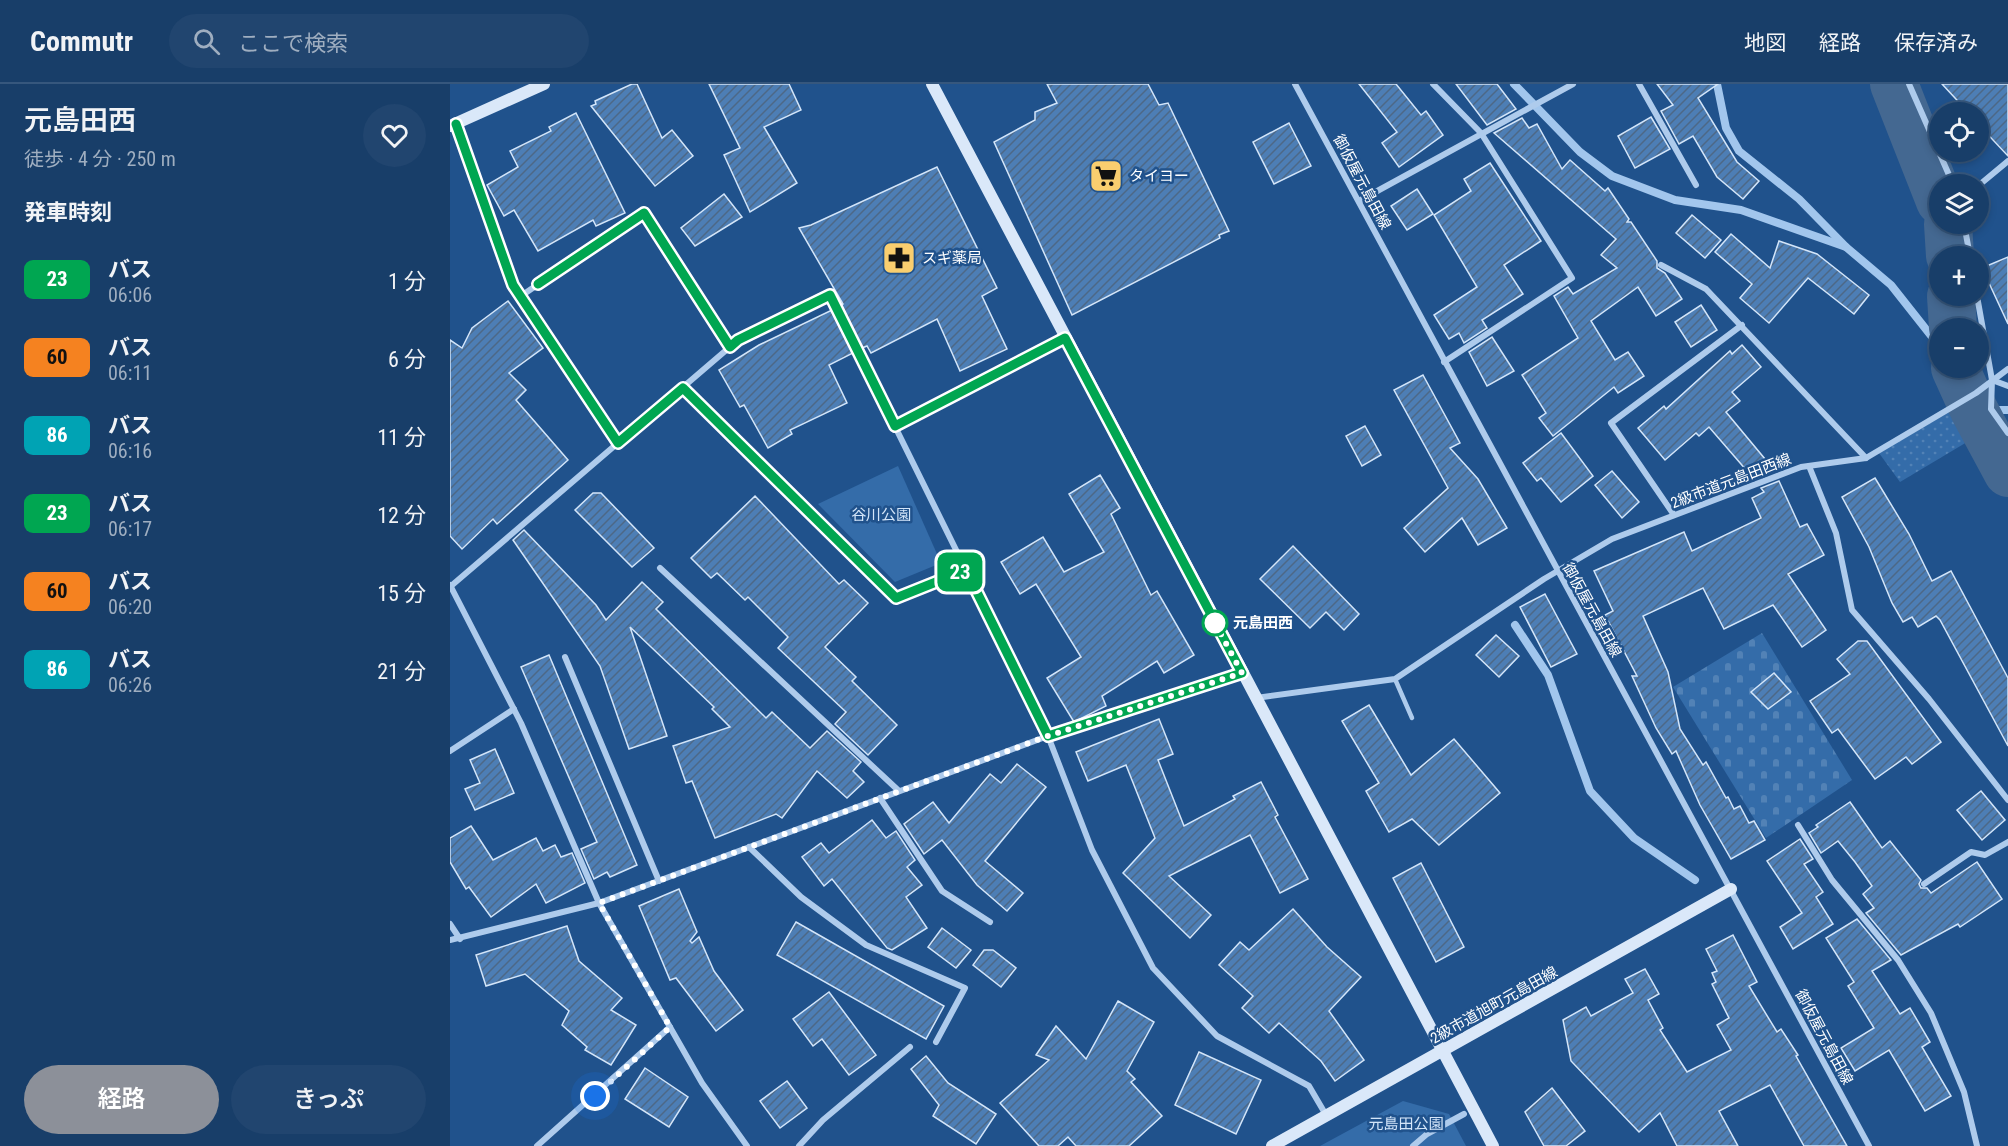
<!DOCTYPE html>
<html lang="ja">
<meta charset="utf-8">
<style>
body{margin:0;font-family:"Roboto Condensed","Noto Sans JP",sans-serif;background:#21456f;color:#f1f3f6;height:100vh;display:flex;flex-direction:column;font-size:22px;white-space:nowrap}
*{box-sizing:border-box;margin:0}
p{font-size:20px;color:#9faec0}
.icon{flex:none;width:33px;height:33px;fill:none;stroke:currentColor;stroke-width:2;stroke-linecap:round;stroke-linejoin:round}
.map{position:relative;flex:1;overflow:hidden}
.panel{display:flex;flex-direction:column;background:#183e69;width:450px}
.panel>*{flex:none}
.badge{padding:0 12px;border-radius:9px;font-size:21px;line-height:39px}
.controls{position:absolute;left:1479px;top:18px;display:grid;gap:12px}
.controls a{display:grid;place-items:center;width:60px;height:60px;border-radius:50%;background:#183e69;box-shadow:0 3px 9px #0003,0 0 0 2px #36577d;font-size:30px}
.you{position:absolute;width:30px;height:30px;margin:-15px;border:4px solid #fff;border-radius:50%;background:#1a73e8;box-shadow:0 0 0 9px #1a73e833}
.map>.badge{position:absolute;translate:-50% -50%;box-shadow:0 0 0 3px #fff}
h2{padding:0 24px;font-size:22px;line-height:54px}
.round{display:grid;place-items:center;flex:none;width:63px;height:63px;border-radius:32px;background:#21456f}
.headline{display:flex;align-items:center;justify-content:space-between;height:102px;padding:0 24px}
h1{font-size:28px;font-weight:600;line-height:45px}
.button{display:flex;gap:12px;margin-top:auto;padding:12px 24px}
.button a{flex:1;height:69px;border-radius:36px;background:#8c9099;color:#fff;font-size:24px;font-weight:600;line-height:69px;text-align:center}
.button a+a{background:#21456f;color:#f1f3f6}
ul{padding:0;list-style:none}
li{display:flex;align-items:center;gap:18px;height:78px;padding:0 24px}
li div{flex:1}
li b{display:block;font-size:22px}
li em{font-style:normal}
li .badge{min-width:66px;font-weight:700;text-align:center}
header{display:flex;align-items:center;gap:36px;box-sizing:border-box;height:84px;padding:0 30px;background:#183e69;border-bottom:2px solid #36577d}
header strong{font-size:28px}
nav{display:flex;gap:33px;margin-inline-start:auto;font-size:21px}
.search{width:420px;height:54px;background:#21456f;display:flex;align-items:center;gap:15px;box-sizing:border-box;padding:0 21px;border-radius:33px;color:#9faec0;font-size:22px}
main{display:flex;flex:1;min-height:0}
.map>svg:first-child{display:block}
.grass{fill:url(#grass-dots)}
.cemetery{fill:url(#cemetery-stones)}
.park{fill:#346ca9}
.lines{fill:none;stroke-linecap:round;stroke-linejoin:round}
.stream{stroke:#a2c6ed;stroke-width:8}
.river{stroke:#446891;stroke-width:48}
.building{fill:url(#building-hatch);stroke:#d3e5f9;stroke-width:1.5}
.lane{stroke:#aecbec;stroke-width:4.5}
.street{stroke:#aecbec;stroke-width:6}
.secondary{stroke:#dae8f9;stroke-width:12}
.line-casing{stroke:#fff;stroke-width:14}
.line{stroke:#00a651;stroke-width:9}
.walk{stroke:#fff;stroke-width:6;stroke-dasharray:0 10.8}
.stop-dot{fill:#fff;stroke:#00a651;stroke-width:3}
.labels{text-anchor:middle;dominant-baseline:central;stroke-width:5;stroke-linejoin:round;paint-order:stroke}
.poi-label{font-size:15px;fill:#fff;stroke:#20528c;text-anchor:start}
.street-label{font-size:15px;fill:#fff;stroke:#20528c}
.park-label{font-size:15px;fill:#d3e5f9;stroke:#20528c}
.stop-label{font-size:15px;font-weight:bold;fill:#fff;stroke:#20528c;text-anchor:start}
</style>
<header>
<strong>Commutr</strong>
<div class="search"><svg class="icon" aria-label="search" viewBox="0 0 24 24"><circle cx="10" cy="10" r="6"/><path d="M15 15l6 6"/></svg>ここで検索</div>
<nav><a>地図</a><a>経路</a><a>保存済み</a></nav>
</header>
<main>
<section class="panel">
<div class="headline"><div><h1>元島田西</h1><p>徒歩 · 4 分 · 250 m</p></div><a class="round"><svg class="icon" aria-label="heart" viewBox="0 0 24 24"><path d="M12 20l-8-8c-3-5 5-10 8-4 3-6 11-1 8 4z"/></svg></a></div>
<h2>発車時刻</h2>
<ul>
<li><span class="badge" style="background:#00a651;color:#fff">23</span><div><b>バス</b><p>06:06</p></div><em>1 分</em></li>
<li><span class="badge" style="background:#f58220;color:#111">60</span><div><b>バス</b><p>06:11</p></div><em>6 分</em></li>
<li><span class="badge" style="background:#00a3b4;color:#fff">86</span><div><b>バス</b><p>06:16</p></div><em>11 分</em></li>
<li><span class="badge" style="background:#00a651;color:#fff">23</span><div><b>バス</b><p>06:17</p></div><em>12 分</em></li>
<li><span class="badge" style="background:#f58220;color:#111">60</span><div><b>バス</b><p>06:20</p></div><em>15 分</em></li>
<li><span class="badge" style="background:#00a3b4;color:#fff">86</span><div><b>バス</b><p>06:26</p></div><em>21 分</em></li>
</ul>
<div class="button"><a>経路</a><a>きっぷ</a></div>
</section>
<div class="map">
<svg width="1558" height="1062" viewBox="0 0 1558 1062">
<defs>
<pattern id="grass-dots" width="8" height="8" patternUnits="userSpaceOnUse" patternTransform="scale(1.5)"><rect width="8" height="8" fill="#346ca9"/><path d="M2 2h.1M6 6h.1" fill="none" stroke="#5282b6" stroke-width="1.8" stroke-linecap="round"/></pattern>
<pattern id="cemetery-stones" width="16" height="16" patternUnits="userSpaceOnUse" patternTransform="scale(1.5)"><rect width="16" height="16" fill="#346ca9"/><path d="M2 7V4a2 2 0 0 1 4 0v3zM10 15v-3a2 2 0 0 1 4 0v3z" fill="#5282b6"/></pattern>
<pattern id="building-hatch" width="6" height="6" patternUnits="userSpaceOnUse" patternTransform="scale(1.5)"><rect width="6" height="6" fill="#4d7eb5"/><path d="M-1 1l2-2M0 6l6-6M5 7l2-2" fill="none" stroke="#4d6886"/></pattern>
</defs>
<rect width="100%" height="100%" fill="#20528c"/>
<path class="grass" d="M 1503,326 L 1517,358 L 1450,398 L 1429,369 Z"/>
<path class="cemetery" d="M 1312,549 L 1402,696 L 1316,754 L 1223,603 Z"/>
<g class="park">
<path d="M 448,382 L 491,479 L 445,498 L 368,420 Z"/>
<path d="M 953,1017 L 999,1030 L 1016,1062 L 870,1062 Z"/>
</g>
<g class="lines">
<g class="stream">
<path d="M 1064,0 L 1130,68 L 1162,92 L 1225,116 L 1291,126 L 1396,163 L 1441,201 L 1490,263"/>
<path d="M 1267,0 L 1276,44 L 1289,67 L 1349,115 L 1396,163"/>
<path d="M 1524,326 L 1558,326"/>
<path d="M 1065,541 L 1098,591 L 1140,707 L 1184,754 L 1245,796"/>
</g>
<g class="river">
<path d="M 1444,0 L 1490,117"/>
<path d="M 1498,140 L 1500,172"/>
<path d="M 1501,212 L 1503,244"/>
<path d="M 1505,284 L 1524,326 L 1558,389"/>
</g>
</g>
<g class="building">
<path d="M 182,0 L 187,0 L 212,54 L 222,46 L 243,72 L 205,102 L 141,22 L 146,20 L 145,17 Z"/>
<path d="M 259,0 L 339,0 L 351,26 L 314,43 L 347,99 L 300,128 L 274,71 L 290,64 Z"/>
<path d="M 597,0 L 698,0 L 709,21 L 718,19 L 779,147 L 769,151 L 770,154 L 622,231 L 544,58 L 585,36 L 585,28 L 607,19 Z"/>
<path d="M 909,0 L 946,0 L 971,31 L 976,27 L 993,51 L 949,83 L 932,59 L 947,48 Z"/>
<path d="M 1006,0 L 1047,0 L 1066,25 L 1037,41 Z"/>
<path d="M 1207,0 L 1268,0 L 1248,14 L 1287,78 L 1309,97 L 1293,115 L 1267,93 L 1243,52 L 1229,60 L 1211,27 L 1223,21 Z"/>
<path d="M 1492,0 L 1558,0 L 1558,72 L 1528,40 L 1528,28 L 1518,28 Z"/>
<path d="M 126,29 L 175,129 L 146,142 L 143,136 L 88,167 L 64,126 L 54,132 L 37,101 L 68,83 L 60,67 L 101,47 L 99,43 Z"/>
<path d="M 1201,33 L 1220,65 L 1185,84 L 1168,52 Z"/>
<path d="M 1072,34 L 1079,44 L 1087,40 L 1112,85 L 1120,76 L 1155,107 L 1158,104 L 1179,135 L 1177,138 L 1181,138 L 1207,177 L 1207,184 L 1215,189 L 1232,215 L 1206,232 L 1188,203 L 1141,237 L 1165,276 L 1178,268 L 1194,292 L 1168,309 L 1164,303 L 1103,352 L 1089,334 L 1096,329 L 1072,291 L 1128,254 L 1104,212 L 1118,203 L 1123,210 L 1167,184 L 1151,171 L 1166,155 L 1044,49 Z"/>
<path d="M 839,39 L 861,82 L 824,100 L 803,58 Z"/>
<path d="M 1040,79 L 1091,157 L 1054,181 L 1073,210 L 1032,236 L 1037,244 L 1014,259 L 1009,249 L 999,255 L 984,231 L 1027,203 L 984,131 L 1021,107 L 1014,95 Z"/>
<path d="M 487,83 L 547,204 L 532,212 L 557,265 L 510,287 L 487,235 L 421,269 L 417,262 L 412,264 L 391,221 L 393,220 L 349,144 L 361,141 Z"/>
<path d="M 967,105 L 983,130 L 957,146 L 941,122 Z"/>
<path d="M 274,110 L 292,133 L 245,162 L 231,144 Z"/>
<path d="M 1242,131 L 1271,156 L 1255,174 L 1226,149 Z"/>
<path d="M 1281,150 L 1320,184 L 1329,157 L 1367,170 L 1419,211 L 1404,230 L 1358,194 L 1319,239 L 1290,214 L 1302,200 L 1265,168 Z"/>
<path d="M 1558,173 L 1558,240 L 1532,184 Z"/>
<path d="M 58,217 L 93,264 L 59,289 L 76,306 L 66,316 L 118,376 L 47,440 L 43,435 L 12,465 L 0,452 L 0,256 L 12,264 L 22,244 Z"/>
<path d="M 1251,221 L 1267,246 L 1241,263 L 1225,238 Z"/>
<path d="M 382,226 L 403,269 L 379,281 L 397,319 L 340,346 L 342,350 L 318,364 L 294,321 L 290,323 L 269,286 L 309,261 Z"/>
<path d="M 1042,253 L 1064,287 L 1037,302 L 1019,268 Z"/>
<path d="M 1292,261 L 1311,283 L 1282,308 L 1290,317 L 1276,328 L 1325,387 L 1304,395 L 1259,343 L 1249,352 L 1246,349 L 1215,376 L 1188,344 L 1214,322 L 1216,325 L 1280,267 L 1282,270 Z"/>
<path d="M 973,291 L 1010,359 L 1000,364 L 1028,395 L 1057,444 L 1028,461 L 1012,434 L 975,468 L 954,444 L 998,404 L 944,306 Z"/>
<path d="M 915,342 L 931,371 L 912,382 L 896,352 Z"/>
<path d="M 1111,349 L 1143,392 L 1111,418 L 1091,394 L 1087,397 L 1073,379 Z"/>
<path d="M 1162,387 L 1189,418 L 1172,434 L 1145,401 Z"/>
<path d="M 650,391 L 670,424 L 661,430 L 701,511 L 707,507 L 744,571 L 714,589 L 707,577 L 652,612 L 656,622 L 624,638 L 597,594 L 631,573 L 586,500 L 570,510 L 551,478 L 593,453 L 614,488 L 654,468 L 619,410 Z"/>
<path d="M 1425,394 L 1459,450 L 1482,497 L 1501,487 L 1558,594 L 1558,662 L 1490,536 L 1486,532 L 1468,543 L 1462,533 L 1453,538 L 1442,519 L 1419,463 L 1392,413 Z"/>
<path d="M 1329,397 L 1350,443 L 1357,440 L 1374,471 L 1338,490 L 1376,546 L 1352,563 L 1323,521 L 1274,545 L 1253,504 L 1193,532 L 1218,588 L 1230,645 L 1253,681 L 1256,678 L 1276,714 L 1278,713 L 1284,725 L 1290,722 L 1299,739 L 1304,737 L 1315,756 L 1281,775 L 1250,721 L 1226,667 L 1222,670 L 1206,644 L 1182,592 L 1187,592 L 1155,531 L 1163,527 L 1144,487 L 1234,448 L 1242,467 L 1311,434 L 1302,414 L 1314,408 L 1311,404 Z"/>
<path d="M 143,409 L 151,409 L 204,464 L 182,483 L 125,426 Z"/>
<path d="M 305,412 L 389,500 L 394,496 L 418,519 L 375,563 L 406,593 L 402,597 L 447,641 L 418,671 L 385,640 L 396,628 L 328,564 L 338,553 L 298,513 L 295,516 L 267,489 L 261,494 L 241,474 Z"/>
<path d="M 74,446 L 146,521 L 156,536 L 192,498 L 213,518 L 206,525 L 316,634 L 322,628 L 360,664 L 377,647 L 411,678 L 403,687 L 414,698 L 397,714 L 367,687 L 332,734 L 326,730 L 265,754 L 242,697 L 236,699 L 223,662 L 280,643 L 262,625 L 264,623 L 180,543 L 217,652 L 179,665 L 150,582 L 63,456 Z"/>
<path d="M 843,462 L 909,530 L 894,546 L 876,528 L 860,544 L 810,495 Z"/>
<path d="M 1095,510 L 1127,570 L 1101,583 L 1070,523 Z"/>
<path d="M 1046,551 L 1069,572 L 1049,593 L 1026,571 Z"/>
<path d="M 1408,557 L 1417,557 L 1491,658 L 1462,680 L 1456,673 L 1425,695 L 1388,645 L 1382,649 L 1360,617 L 1400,590 L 1387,575 Z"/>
<path d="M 99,571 L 187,781 L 160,793 L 157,788 L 144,795 L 131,765 L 147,758 L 71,583 Z"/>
<path d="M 1324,589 L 1341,608 L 1318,625 L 1301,608 Z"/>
<path d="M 919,621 L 961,691 L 1004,655 L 1050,709 L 989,761 L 962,735 L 939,748 L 916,707 L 929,699 L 892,637 Z"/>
<path d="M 709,635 L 723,670 L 708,676 L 734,742 L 785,715 L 783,712 L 811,698 L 828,731 L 825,733 L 858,795 L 830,809 L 800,751 L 719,792 L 761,831 L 740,854 L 673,789 L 705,754 L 676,681 L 638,697 L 626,668 Z"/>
<path d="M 45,665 L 64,709 L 25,726 L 15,705 L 30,699 L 20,676 Z"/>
<path d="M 567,680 L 596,703 L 535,777 L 573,809 L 557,827 L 527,801 L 492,756 L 474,770 L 454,740 L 483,718 L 499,739 L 540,690 L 551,699 Z"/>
<path d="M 1531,707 L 1555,736 L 1532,756 L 1507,726 Z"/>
<path d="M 1400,718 L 1432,764 L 1440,757 L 1471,796 L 1469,800 L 1471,804 L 1477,804 L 1481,809 L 1527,778 L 1552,815 L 1510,843 L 1508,840 L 1451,871 L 1416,829 L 1424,824 L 1413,810 L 1422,802 L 1405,778 L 1388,757 L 1371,769 L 1359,749 L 1368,743 L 1366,741 Z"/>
<path d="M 422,736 L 436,754 L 446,747 L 465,776 L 457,783 L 472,801 L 456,813 L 477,844 L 442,866 L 437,864 L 382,795 L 374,802 L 352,773 L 371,759 L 379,769 Z"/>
<path d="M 21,742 L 43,776 L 86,754 L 93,767 L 105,761 L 111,773 L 122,769 L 135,799 L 96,819 L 86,800 L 41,833 L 19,803 L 16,805 L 0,778 L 0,754 Z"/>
<path d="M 1350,755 L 1363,775 L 1354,780 L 1373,808 L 1366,813 L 1383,840 L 1343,865 L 1330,843 L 1352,829 L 1317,777 Z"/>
<path d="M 971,779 L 1014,863 L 986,878 L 943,794 Z"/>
<path d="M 229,805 L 247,848 L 240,857 L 242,859 L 249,853 L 264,887 L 293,926 L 266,947 L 226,894 L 220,896 L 189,822 Z"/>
<path d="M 843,825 L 877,863 L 911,893 L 879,927 L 914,976 L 885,997 L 871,977 L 829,939 L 819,949 L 792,924 L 803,912 L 769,881 L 790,858 L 799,866 Z"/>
<path d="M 1407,835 L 1441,876 L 1422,887 L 1450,930 L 1460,924 L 1480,958 L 1472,963 L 1501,1012 L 1475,1027 L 1439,966 L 1405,987 L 1391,964 L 1424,944 L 1398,902 L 1404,898 L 1376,854 Z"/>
<path d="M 346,838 L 494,922 L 476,955 L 327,871 Z"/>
<path d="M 117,842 L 129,877 L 172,914 L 161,926 L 186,941 L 161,981 L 135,966 L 137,963 L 112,941 L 119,927 L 75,890 L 36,902 L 26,871 Z"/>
<path d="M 492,844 L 521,866 L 506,884 L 478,863 Z"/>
<path d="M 1283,851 L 1307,898 L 1299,902 L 1327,948 L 1331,945 L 1348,971 L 1346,972 L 1397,1062 L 1354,1062 L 1320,1001 L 1269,1027 L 1288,1062 L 1227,1062 L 1210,1029 L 1189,1048 L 1121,977 L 1113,936 L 1136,923 L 1141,932 L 1183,909 L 1175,895 L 1195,885 L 1209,910 L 1198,916 L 1213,944 L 1210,946 L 1237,988 L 1281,966 L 1267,941 L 1279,934 L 1262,900 L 1266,898 L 1262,889 L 1267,887 L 1256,865 Z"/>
<path d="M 534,866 L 543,866 L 566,884 L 551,903 L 523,881 Z"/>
<path d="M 379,908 L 426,971 L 399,991 L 372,955 L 363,962 L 343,935 Z"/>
<path d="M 668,917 L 704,938 L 677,987 L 685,995 L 681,998 L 712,1032 L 679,1062 L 626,1062 L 618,1053 L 608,1062 L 589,1062 L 550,1019 L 599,976 L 586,971 L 606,942 L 636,975 Z"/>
<path d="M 749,968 L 811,996 L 786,1050 L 725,1021 Z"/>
<path d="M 476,972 L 498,999 L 546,1030 L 526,1060 L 483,1032 L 489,1021 L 461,985 Z"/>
<path d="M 195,984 L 238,1013 L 219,1043 L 175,1015 Z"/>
<path d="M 337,997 L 357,1024 L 330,1044 L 310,1017 Z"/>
<path d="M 1102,1004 L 1135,1047 L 1116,1062 L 1094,1062 L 1075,1028 Z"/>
</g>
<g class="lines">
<path class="lane" d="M 945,595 L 962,634"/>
<g class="street">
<path d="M 845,0 L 1419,1062"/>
<path d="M 983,0 L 1031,49 L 1122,194 L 994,278"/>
<path d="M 1189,0 L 1246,101"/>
<path d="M 1459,0 L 1503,100"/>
<path d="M 6,40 L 63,201 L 168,359"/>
<path d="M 1528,102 L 1558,77"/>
<path d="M 909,117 L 1123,0"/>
<path d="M 1514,140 L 1520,172"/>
<path d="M 1211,181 L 1256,205 L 1416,374"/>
<path d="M 71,212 L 194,128 L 280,263"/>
<path d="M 1527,212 L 1542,296 L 1541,325 L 1558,349"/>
<path d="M 1542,296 L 1558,302"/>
<path d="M 233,304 L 446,514 L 516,486"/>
<path d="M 445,342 L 615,254"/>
<path d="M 1359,382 L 1386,449 L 1402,526 L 1479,615 L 1558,716"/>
<path d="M 1224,431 L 1161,339 L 1292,241"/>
<path d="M 210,484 L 449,707"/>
<path d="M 0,501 L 71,639 L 149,819 L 252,999 L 297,1062"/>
<path d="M 1,502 L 288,256 L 380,211 L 598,652 L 642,766 L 703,884 L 767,952 L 859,1002 L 876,1031"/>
<path d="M 115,573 L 209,797"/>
<path d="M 806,614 L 945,595 L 1094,495 L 1162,455 L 1351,383 L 1416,374 L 1526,309 L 1558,285"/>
<path d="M 0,667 L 64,625"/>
<path d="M 430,714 L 492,807 L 540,838"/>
<path d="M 1348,741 L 1382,796 L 1448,876 L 1481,929 L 1514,1008 L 1527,1062"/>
<path d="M 299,763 L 351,813 L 416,861 L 515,904 L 486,958"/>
<path d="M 1474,800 L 1521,768 L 1535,771 L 1558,758"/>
<path d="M 0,840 L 10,855"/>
<path d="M 0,856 L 149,819 L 598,652 L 792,589"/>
<path d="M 87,1062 L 220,943"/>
<path d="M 349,1062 L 373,1036 L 460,963"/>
<path d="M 963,1062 L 977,1050 L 1014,1030"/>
</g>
<g class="secondary">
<path d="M 482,0 L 1043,1062"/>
<path d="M 0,42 L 94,0"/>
<path d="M 822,1062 L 1281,805"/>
</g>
</g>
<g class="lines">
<g class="line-casing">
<path id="line" d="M 6,40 L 63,201 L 168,359 L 233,304 L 446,514 L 516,486 L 598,652 L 792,589 L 615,254 L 445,342 L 380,211 L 288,256 L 280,263 L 194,129 L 88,200"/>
</g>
<use href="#line" class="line"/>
<path class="walk" d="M 145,1012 L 220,943 L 149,819 L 598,652 L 792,589 L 765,539"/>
</g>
<defs>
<g id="supermarket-square" transform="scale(1.725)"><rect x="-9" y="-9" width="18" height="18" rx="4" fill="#f9ce6f" stroke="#20528c"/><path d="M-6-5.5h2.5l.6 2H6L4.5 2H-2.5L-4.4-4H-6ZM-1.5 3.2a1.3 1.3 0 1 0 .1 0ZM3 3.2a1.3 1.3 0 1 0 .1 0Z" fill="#111"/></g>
<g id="pharmacy-square" transform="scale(1.725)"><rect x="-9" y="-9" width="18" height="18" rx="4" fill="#f9ce6f" stroke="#20528c"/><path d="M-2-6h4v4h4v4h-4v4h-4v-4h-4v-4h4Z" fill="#111"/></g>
</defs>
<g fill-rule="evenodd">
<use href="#supermarket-square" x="656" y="92"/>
<use href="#pharmacy-square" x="449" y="174"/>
</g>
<circle class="stop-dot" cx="765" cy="539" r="12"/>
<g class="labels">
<g class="poi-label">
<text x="679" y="92">タイヨー</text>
<text x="472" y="174">スギ薬局</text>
</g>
<g class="street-label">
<text transform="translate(912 98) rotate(62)">御仮屋元島田線</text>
<text transform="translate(1281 397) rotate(-21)">2級市道元島田西線</text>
<text transform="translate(1142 526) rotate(61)">御仮屋元島田線</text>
<text transform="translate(1044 921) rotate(-29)">2級市道旭町元島田線</text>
<text transform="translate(1374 953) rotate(62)">御仮屋元島田線</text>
</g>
<g class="park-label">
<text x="431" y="431">谷川公園</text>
<text x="956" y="1040">元島田公園</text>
</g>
<g class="stop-label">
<text x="783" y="539">元島田西</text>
</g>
</g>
</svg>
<div class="controls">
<a><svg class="icon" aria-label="locate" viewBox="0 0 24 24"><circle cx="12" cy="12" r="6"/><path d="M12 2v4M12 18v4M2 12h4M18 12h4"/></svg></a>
<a><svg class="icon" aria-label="layers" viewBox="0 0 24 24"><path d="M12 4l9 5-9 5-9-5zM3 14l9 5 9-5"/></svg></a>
<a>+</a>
<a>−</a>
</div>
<div class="you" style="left:145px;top:1012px"></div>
<b class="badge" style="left:510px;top:488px;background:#00a651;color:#fff">23</b>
</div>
</main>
